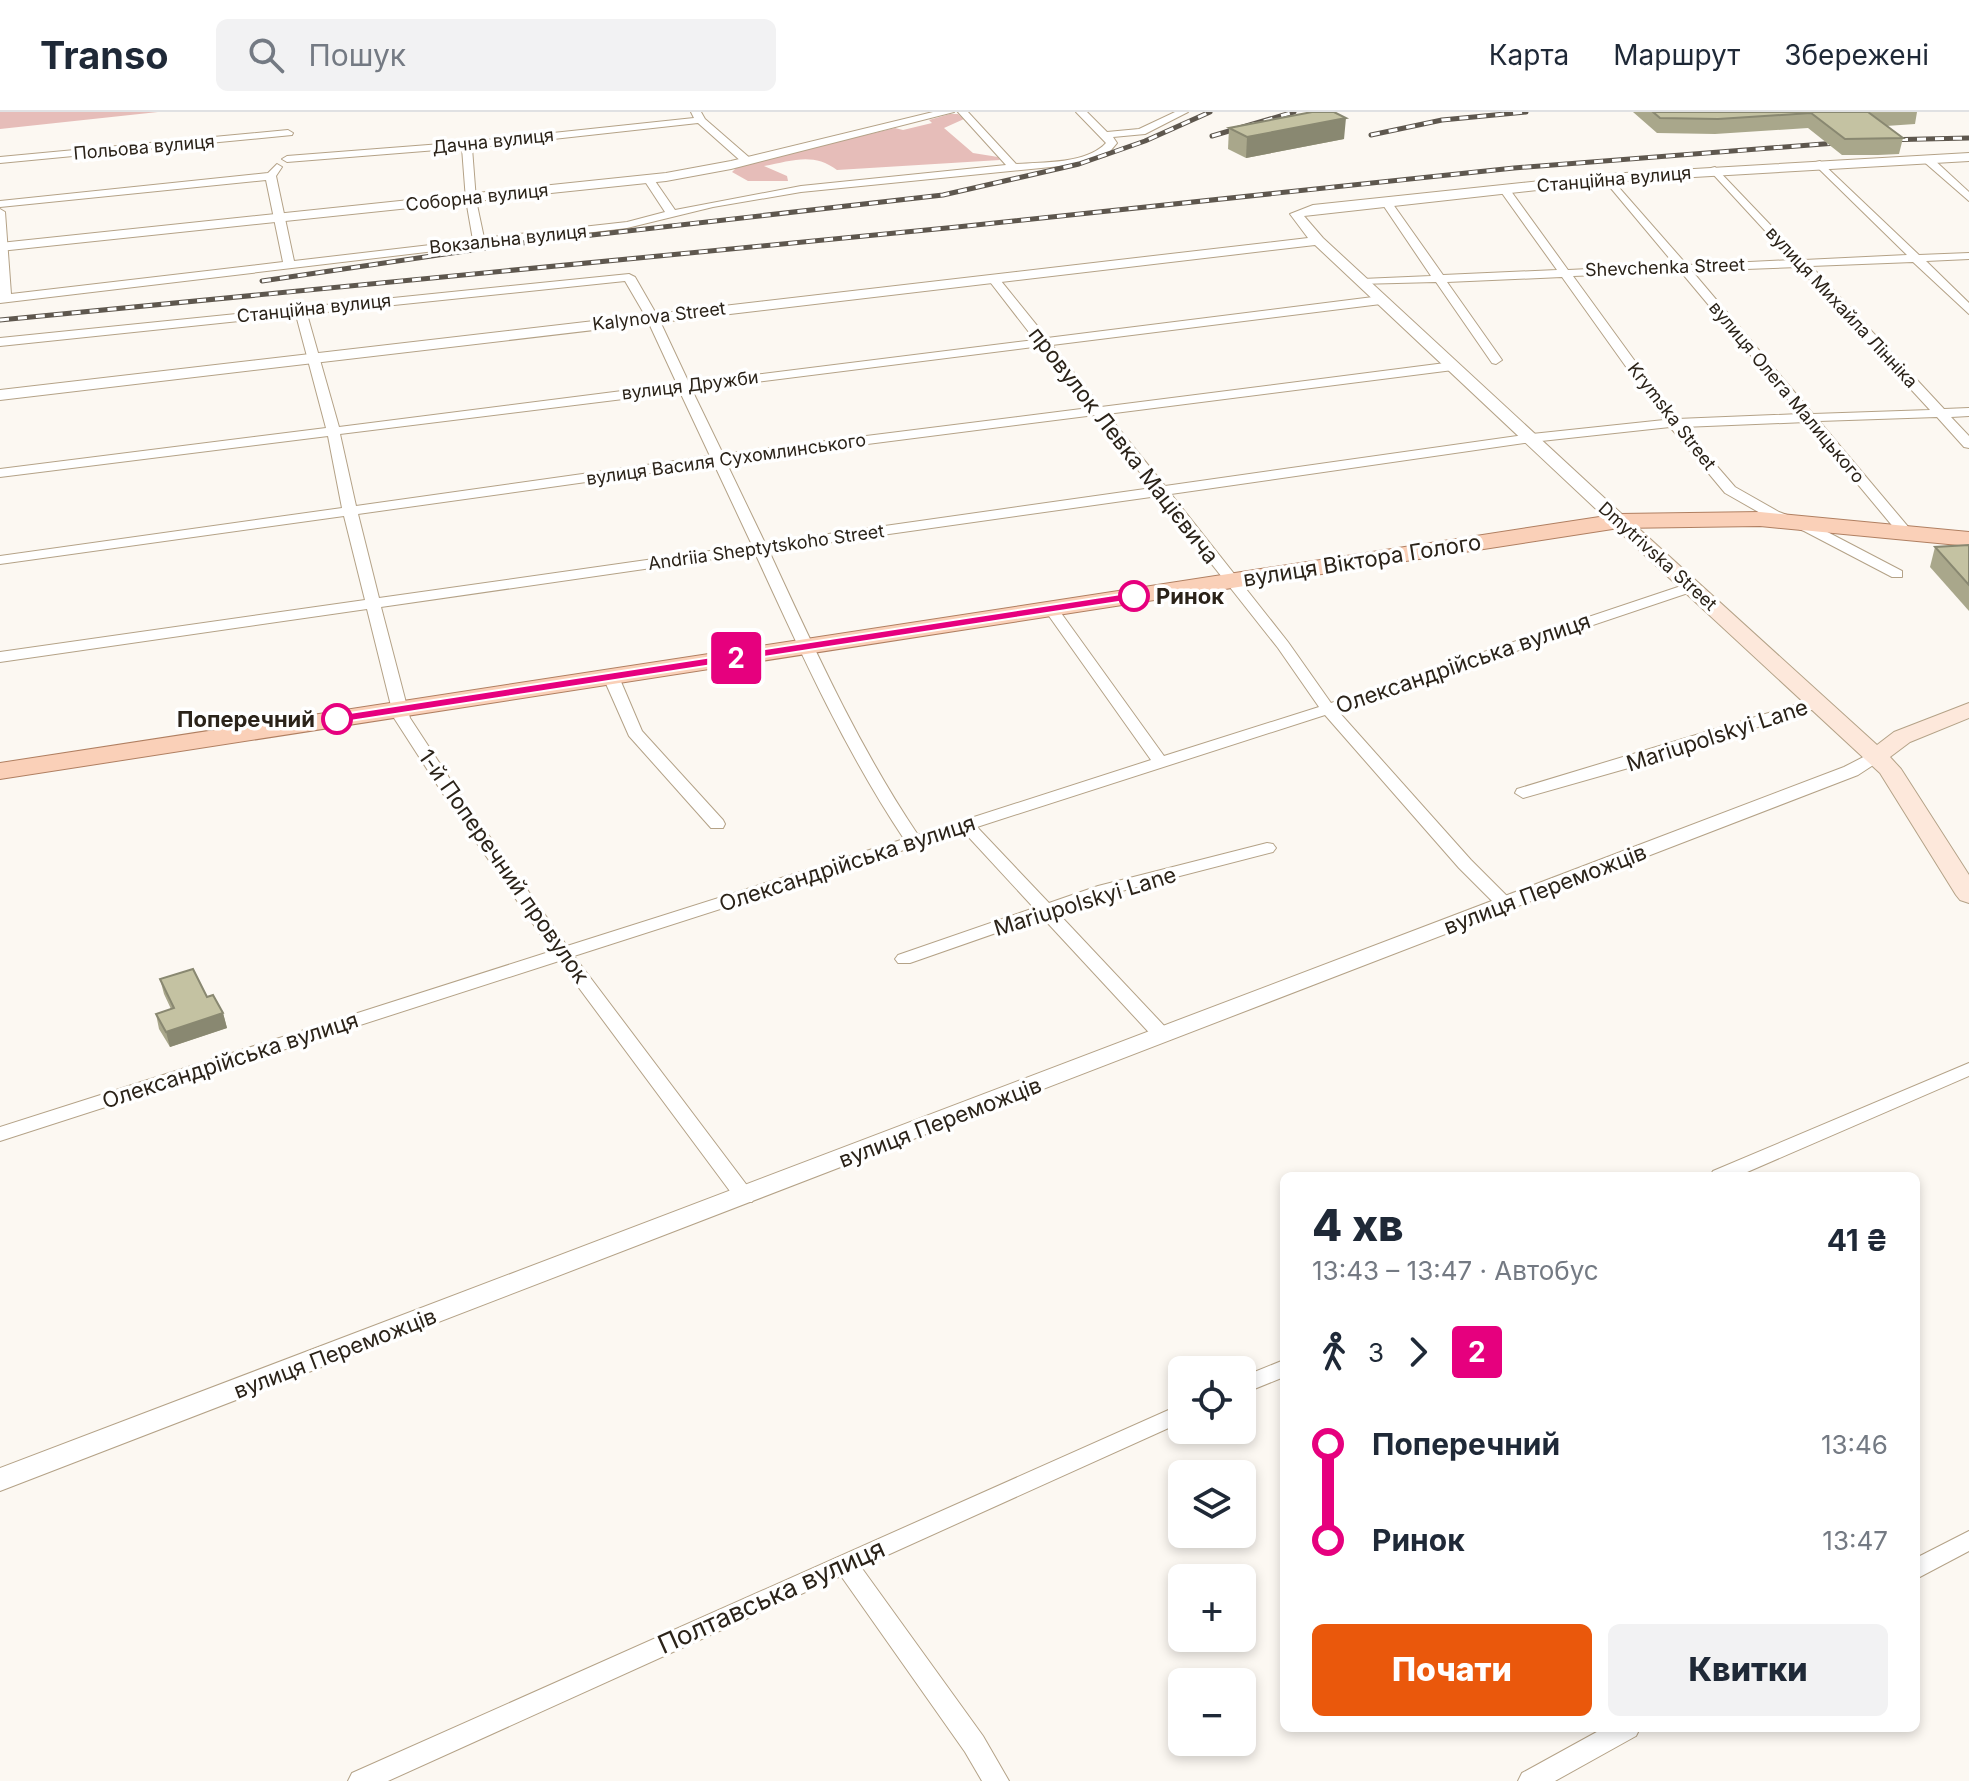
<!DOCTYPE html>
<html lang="uk">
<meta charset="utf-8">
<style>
body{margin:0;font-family:Inter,sans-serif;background:#f2f2f3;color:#1f2937;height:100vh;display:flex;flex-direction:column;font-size:30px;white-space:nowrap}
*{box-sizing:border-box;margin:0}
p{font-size:26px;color:#747a83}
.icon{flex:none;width:44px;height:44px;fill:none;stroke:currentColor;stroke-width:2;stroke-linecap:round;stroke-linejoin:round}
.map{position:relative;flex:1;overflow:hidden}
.details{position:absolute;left:1280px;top:1060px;width:640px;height:560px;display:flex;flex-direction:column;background:#fff;border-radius:12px;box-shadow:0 4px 12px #0003}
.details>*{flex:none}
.badge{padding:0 16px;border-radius:6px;font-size:28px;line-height:52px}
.buttons{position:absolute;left:1168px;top:1244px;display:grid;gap:16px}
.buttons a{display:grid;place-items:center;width:88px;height:88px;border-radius:12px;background:#fff;box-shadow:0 4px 12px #0003;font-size:40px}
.map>.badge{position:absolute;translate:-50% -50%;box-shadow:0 0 0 4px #fff}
.legs{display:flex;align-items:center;gap:12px;height:88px;padding:0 32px;font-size:26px}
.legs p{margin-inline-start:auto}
.head{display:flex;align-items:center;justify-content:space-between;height:136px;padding:0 32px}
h1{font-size:44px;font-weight:800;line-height:60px}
.cta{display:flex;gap:16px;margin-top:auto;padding:16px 32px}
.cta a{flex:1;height:92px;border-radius:12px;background:#ea580c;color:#fff;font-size:32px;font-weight:800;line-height:92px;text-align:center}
.cta a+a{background:#f2f2f3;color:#1f2937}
ul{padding:0 32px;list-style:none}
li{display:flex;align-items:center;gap:28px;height:96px;font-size:30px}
li i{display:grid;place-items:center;width:12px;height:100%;margin:0 10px;background:currentColor}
li i::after{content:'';width:20px;height:20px;margin:-10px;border:6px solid;border-radius:50%;background:#fff}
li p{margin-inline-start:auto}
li:first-child i{background:linear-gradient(#0000 50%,currentColor 0)}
li:last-child i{background:linear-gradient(currentColor 50%,#0000 0)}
header{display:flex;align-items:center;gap:48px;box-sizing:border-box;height:112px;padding:0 40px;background:#fff;border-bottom:2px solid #e0e1e3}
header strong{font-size:38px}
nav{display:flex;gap:44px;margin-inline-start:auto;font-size:28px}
.search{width:560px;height:72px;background:#f2f2f3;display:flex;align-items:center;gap:20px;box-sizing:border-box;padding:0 28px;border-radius:12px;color:#747a83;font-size:30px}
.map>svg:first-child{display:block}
.green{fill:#e6bdb9}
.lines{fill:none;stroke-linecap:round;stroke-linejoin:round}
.minor-casing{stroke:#b4a287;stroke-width:2}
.tertiary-casing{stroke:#b4a287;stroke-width:2}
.secondary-casing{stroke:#b4a287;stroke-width:2}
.primary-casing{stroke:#b07f61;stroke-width:2}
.minor{fill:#fff;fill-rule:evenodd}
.tertiary{fill:#fff;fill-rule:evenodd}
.secondary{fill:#fde8db;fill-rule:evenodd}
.primary{fill:#fad0b8;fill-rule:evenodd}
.rail-casing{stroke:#5e574e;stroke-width:5}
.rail{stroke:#fff;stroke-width:3;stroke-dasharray:9;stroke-linecap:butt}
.wall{fill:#a9a78b}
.shaded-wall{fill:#898871}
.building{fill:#c4c2a2;stroke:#898871;stroke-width:2}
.line-1{fill:#e6007e;stroke:#fff;stroke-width:2}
.stop-1-dot{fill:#fff;stroke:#e6007e;stroke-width:4}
.labels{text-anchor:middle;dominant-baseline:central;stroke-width:7;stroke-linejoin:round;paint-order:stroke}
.far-street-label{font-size:18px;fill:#2b2319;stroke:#fff}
.street-label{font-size:22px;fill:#2b2319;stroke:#fff}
.stop-label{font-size:22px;font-weight:bold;fill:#2b2319;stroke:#fff;text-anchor:start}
.near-street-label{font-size:26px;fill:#2b2319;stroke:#fff}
</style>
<header>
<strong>Transo</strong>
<div class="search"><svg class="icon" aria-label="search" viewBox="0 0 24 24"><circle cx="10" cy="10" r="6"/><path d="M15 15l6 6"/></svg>Пошук</div>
<nav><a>Карта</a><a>Маршрут</a><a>Збережені</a></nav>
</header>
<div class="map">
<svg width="1969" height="1669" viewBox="0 0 1969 1669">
<rect width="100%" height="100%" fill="#fcf8f2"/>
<g class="green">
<path d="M 0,0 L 158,0 L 0,17 Z"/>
<path d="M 950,2 L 958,2 L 964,7 L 944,16 L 973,41 L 998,45 L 1000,48 L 837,58 C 813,40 792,49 764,54 L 787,64 L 788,69 L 748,69 L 732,60 L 737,55 L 757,49 L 895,16 L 903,18 L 932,11 L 929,8 Z"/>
</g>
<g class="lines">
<g class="minor-casing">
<g id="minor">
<path d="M 691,0 L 701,0 L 705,7 L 751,47 L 751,51 L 743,51 L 698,11 L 472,36 L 476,88 L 484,126 L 627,110 L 665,100 L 644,68 L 649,65 L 653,66 L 675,98 L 801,74 L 1006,53 L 958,0 L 968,0 L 1016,52 C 1043,50 1087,52 1106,31 L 1076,0 L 1087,0 L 1107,20 L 1139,17 L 1175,0 L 1188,0 L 1145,22 L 1113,25 L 1117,31 L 1106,44 L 1061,54 L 801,80 L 713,95 L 627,116 L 0,191 L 0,97 L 5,100 L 11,182 L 283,150 L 266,68 L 0,95 L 0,89 L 268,61 L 277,52 L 282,55 L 276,64 L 294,149 L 473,128 L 466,88 L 462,36 L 287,50 L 282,47 L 287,44 L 467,30 L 694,6 Z"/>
<path d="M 288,18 L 293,21 L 292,23 L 0,51 L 0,45 Z"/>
<path d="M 1923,45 L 1931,45 L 1969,80 L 1969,89 L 1923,49 Z"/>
<path d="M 1820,49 L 1919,143 L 1969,141 L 1969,147 L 1926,149 L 1969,191 L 1969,202 L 1913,150 L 1811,154 L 1944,297 L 1969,296 L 1969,304 L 1951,305 L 1969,324 L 1969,336 L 1964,335 L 1937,305 L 1819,309 L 1910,417 L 1912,420 L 1905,424 L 1900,423 L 1806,310 L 1683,315 L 1735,375 L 1779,400 L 1814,413 L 1902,459 L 1902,465 L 1892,465 L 1804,419 L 1769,406 L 1725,381 L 1670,315 L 1532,330 L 1171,382 L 1288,530 L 1331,591 L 1687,472 L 1697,472 L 1697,478 L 1338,599 L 1471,748 L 1511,788 L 1514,792 L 1511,796 L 1499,796 L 1459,756 L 1325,603 L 977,715 L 1049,791 L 1098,774 L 1267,731 L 1273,732 L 1276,736 L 1273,740 L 1110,782 L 1057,800 L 1170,920 L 1172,924 L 1170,928 L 1156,928 L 1042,805 L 910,851 L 898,851 L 895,847 L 898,843 L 1034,796 L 963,719 L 574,844 L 752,1080 L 755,1085 L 752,1090 L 738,1090 L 559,849 L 0,1029 L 0,1015 L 552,839 L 447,688 L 394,606 L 367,497 L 0,550 L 0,540 L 365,488 L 344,404 L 0,452 L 0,444 L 342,396 L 328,324 L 0,365 L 0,357 L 326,316 L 296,203 L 0,234 L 0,226 L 629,162 L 635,165 L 658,205 L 689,271 L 1035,228 L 987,166 L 993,163 L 997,164 L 1047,226 L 1381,184 L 1387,188 L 1381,192 L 1052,233 L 1101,295 L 1453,250 L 1459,254 L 1453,258 L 1107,302 L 1165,374 L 1532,322 L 1664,308 L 1562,165 L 1447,170 L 1502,248 L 1496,252 L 1492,251 L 1436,170 L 1358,172 L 1356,170 L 1362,167 L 1431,164 L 1381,90 L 1390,88 L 1443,163 L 1557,158 L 1499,77 L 1504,74 L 1508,75 L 1568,158 L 1675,153 L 1604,68 L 1603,66 L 1608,63 L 1687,153 L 1792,148 L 1711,60 L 1711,56 L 1715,55 L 1804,148 L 1907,143 L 1816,54 L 1816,50 ZM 1798,155 L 1930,298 L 1813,302 L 1692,159 ZM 1681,160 L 1800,302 L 1677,307 L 1573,164 ZM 625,169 L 646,205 L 677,272 L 339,315 L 307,202 ZM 1041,234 L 1089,296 L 723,342 L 692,278 ZM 680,280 L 710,344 L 356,394 L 340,322 ZM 1095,303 L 1152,376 L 765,431 L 726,350 ZM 714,352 L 752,433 L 379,486 L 358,402 ZM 1158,384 L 1278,536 L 1319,595 L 1164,644 L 1056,494 L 1046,494 L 1044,497 L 1151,648 L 918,723 C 858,634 814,536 769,439 ZM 755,441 C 800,539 844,637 904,727 L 567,834 L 463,687 L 410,606 L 381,495 Z"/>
<path d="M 611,560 L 619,565 L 642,619 L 723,708 L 725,712 L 723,716 L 711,716 L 629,624 L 603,565 Z"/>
<path d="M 1818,586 L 1826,591 L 1824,594 L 1632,655 L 1523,686 L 1515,681 L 1517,677 Z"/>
<path d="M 1969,951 L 1969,964 L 1738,1064 L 1710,1064 L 1713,1059 Z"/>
<path d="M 1284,1248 L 1284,1265 L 1242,1282 L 1242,1265 Z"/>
<path d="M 1182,1292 L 1182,1310 L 861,1455 L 983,1624 L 1009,1669 L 982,1669 L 965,1640 L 841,1464 L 388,1669 L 348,1669 L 352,1661 Z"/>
<path d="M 1969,1419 L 1969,1439 L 1916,1467 L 1916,1446 Z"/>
<path d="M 1604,1616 L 1640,1616 L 1636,1624 L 1555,1669 L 1518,1669 L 1522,1661 Z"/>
</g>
</g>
<g class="tertiary-casing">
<g id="tertiary">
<path d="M 933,0 L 954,0 L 731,57 L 666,69 L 0,139 L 0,131 L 666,61 L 731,49 Z"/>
<path d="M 1969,41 L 1969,49 L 1608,70 L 1304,104 L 1323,126 L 1625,405 L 1628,409 L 1619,414 L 1613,413 L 1315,133 L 0,288 L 0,278 L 1308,126 L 1290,102 L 1313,93 L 1608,62 Z"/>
<path d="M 1877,638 L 1884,640 L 1887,644 L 1858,663 L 0,1379 L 0,1356 L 1844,655 Z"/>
</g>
</g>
<g class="secondary-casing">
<path id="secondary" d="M 1619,403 L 1626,405 L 1877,633 L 1894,620 L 1969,591 L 1969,606 L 1910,630 L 1890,645 L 1901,657 L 1969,763 L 1969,791 L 1960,788 L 1956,783 L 1880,661 L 1612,413 L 1609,409 Z"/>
</g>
<g class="primary-casing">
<path id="primary" d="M 1760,400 L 1969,420 L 1969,434 L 1760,414 L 1619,416 L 0,667 L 0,651 L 1619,402 Z"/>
</g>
<use href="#minor" class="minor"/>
<use href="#tertiary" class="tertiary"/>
<use href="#secondary" class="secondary"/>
<use href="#primary" class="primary"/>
<g class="rail-casing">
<g id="rail">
<path d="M 1371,23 L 1442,8 L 1526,0"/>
<path d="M 1212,24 L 1294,0"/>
<path d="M 1881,28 L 1969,26"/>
<path d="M 262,169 L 513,132 L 943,83 L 1079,52 L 1145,29 L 1210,0"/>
<path d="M 0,208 L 957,115 L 1514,56 L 1849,30"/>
</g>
</g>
<use href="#rail" class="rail"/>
</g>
<g class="wall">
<path d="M 1633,0 L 1917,0 L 1915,12 L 1886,14 L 1903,26 L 1899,42 L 1878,43 L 1842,43 L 1808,16 L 1715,22 L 1657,21 Z"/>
<path d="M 1229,16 L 1344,27 L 1246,46 L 1228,37 Z"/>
<path d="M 1969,433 L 1969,499 L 1930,455 L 1935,435 Z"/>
<path d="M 160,867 L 207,885 L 223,901 L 227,916 L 170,935 L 159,917 L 156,902 L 171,897 L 164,882 Z"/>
</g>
<g class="shaded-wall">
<path d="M 1346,6 L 1344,27 L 1246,46 L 1247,25 Z"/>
<path d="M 223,901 L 227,916 L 170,935 L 166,920 Z"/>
</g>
<g class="building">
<path d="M 1312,0 L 1334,0 L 1346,6 L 1247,25 L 1229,16 Z"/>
<path d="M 1653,0 L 1868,0 L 1903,26 L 1845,27 L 1811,1 L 1718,7 L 1660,6 Z"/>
<path d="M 1969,433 L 1969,473 L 1935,435 Z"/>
<path d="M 193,857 L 207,885 L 213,883 L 223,901 L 166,920 L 156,902 L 174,896 L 160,867 Z"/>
</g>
<path class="line-1" d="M 1134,480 L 1140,484 L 1138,487 L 337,611 L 331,607 L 337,603 Z"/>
<g class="stop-1-dot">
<circle cx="1134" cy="484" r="14"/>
<circle cx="337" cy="607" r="14"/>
</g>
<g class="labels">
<g class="far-street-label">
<text transform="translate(493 29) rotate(-6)">Дачна вулиця</text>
<text transform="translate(144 35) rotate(-5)">Польова вулиця</text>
<text transform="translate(1614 67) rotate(-5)">Станційна вулиця</text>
<text transform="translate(477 85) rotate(-6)">Соборна вулиця</text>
<text transform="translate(508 127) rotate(-6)">Вокзальна вулиця</text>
<text transform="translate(1665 155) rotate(-2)">Shevchenka Street</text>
<text transform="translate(1842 195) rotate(47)">вулиця Михайла Лінніка</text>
<text transform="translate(314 196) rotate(-6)">Станційна вулиця</text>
<text transform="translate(659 204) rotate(-7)">Kalynova Street</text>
<text transform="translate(690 273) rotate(-7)">вулиця Дружби</text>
<text transform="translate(1787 280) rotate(50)">вулиця Олега Малицького</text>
<text transform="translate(1672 304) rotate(52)">Krymska Street</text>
<text transform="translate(726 347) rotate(-8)">вулиця Василя Сухомлинського</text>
<text transform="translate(766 435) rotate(-8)">Andriia Sheptytskoho Street</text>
<text transform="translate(1658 444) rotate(42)">Dmytrivska Street</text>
</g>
<g class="street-label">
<text transform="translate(1124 333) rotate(52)">провулок Левка Мацієвича</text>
<text transform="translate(1362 448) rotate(-9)">вулиця Віктора Голого</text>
<text transform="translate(1463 551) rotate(-19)">Олександрійська вулиця</text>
<text transform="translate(1717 623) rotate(-18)">Mariupolskyi Lane</text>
<text transform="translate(847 751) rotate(-18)">Олександрійська вулиця</text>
<text transform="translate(504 754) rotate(55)">1-й Поперечний провулок</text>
<text transform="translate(1545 777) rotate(-21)">вулиця Переможців</text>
<text transform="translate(1085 789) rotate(-17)">Mariupolskyi Lane</text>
<text transform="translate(230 948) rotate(-18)">Олександрійська вулиця</text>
<text transform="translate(940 1010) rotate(-21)">вулиця Переможців</text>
<text transform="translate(335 1241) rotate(-21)">вулиця Переможців</text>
</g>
<g class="stop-label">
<text x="1156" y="484">Ринок</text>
<text x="315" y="607" text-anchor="end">Поперечний</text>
</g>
<g class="near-street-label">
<text transform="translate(771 1484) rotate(-24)">Полтавська вулиця</text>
</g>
</g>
</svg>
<div class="buttons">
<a><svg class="icon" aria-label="locate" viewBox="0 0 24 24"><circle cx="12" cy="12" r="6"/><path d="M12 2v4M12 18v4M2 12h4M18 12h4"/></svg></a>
<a><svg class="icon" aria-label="layers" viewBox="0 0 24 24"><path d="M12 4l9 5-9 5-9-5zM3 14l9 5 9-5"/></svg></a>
<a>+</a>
<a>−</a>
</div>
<b class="badge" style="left:736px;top:546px;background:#e6007e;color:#fff">2</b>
<section class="details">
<div class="head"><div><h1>4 хв</h1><p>13:43 – 13:47 · Автобус</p></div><b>41 ₴</b></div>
<div class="legs"><svg class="icon" aria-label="walk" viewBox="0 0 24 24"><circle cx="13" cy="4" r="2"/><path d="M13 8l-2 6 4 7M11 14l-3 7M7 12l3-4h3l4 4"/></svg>3<svg class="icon" aria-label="forward" viewBox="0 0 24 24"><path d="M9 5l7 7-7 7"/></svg><b class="badge" style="background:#e6007e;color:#fff">2</b></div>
<ul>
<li><i style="color:#e6007e"></i><b>Поперечний</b><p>13:46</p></li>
<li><i style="color:#e6007e"></i><b>Ринок</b><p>13:47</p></li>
</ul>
<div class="cta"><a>Почати</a><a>Квитки</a></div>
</section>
</div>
